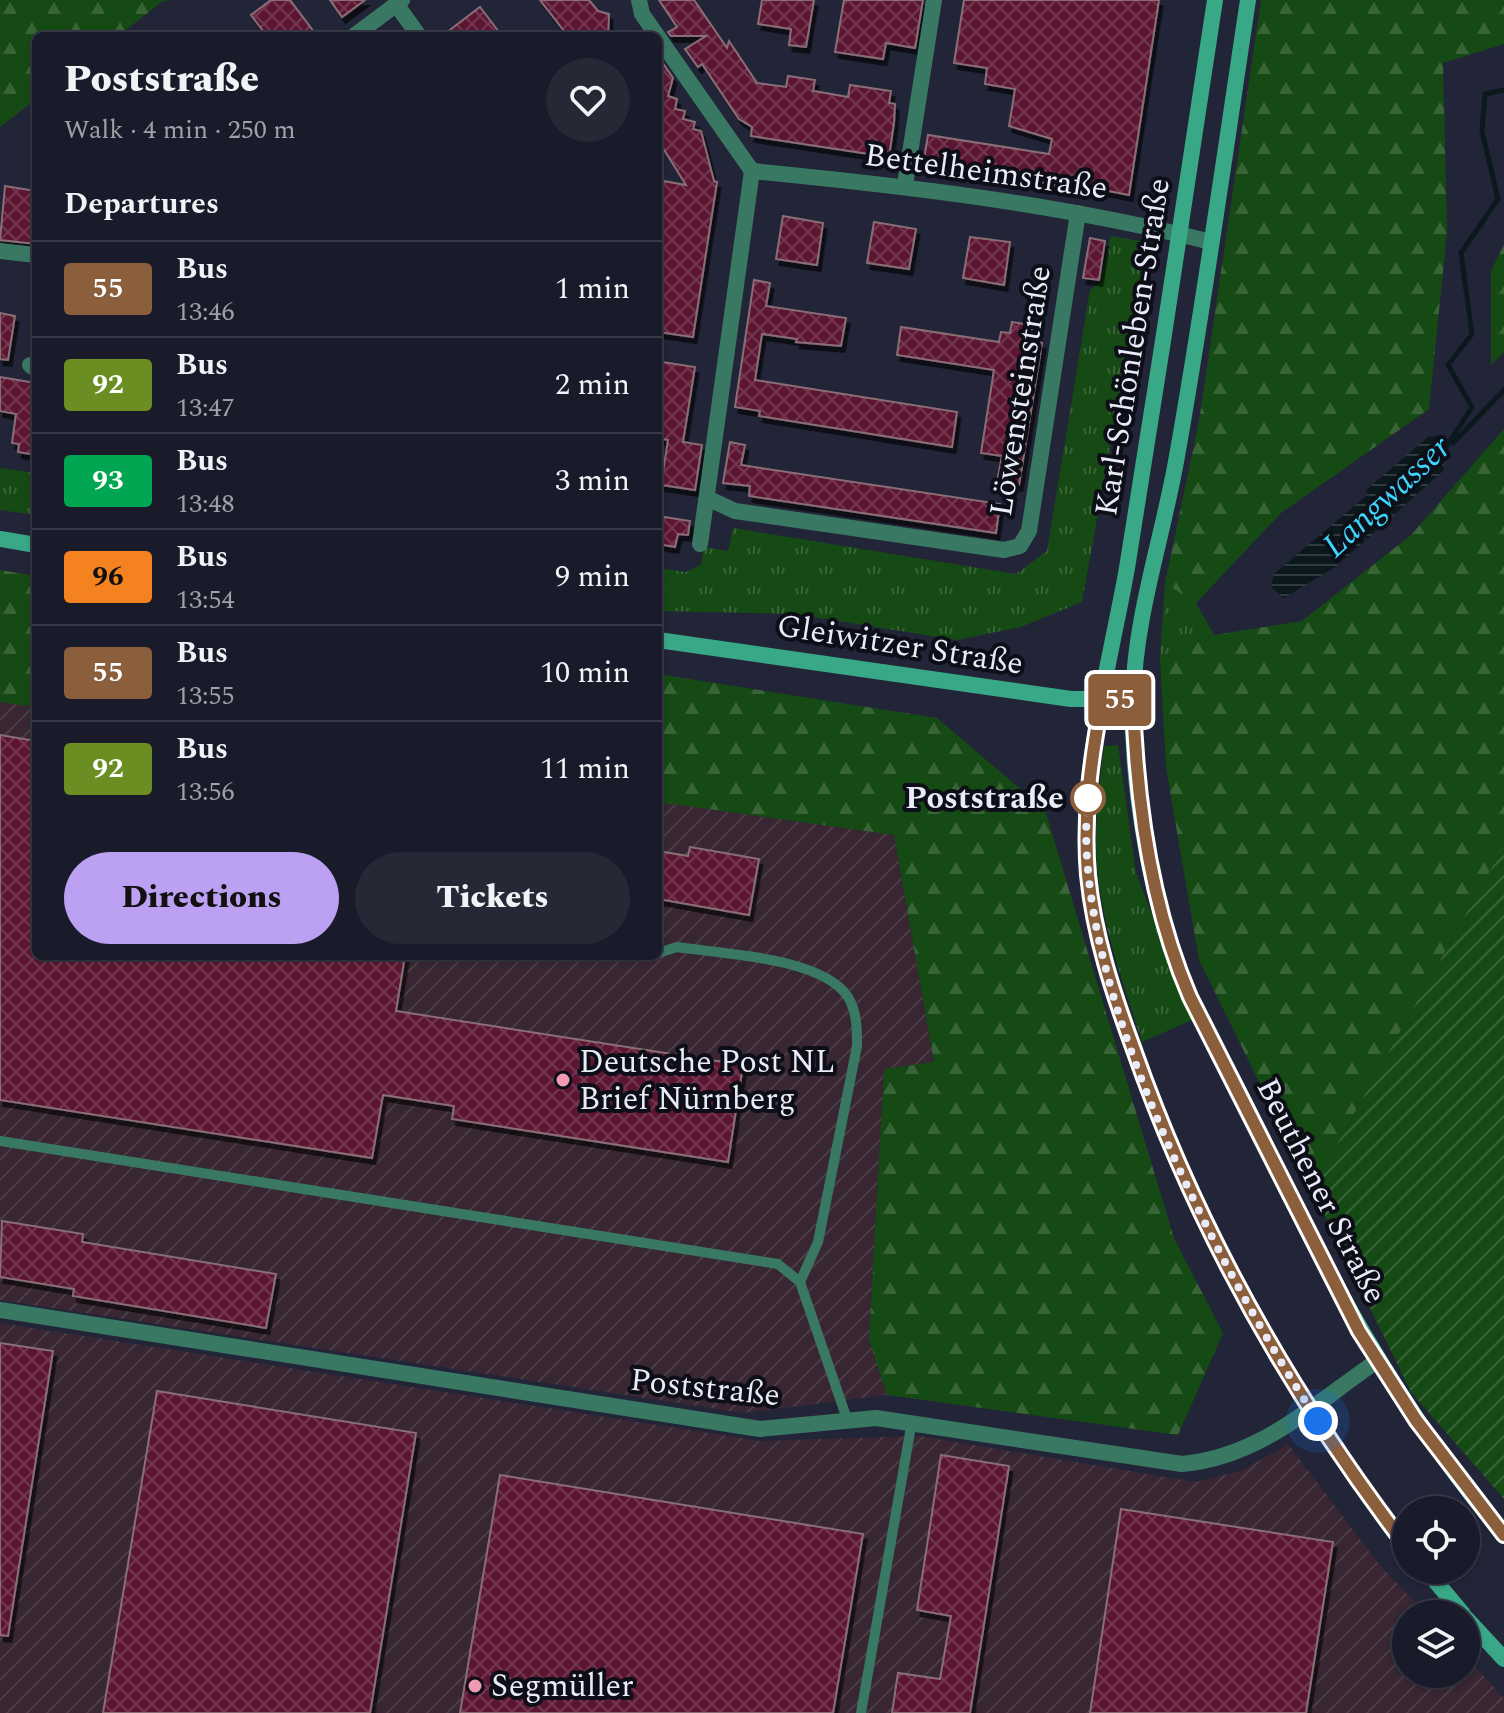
<!DOCTYPE html>
<meta charset="utf-8">
<style>
body{margin:0;font-family:Spectral,serif;background:#272836;color:#f1f3f6;height:100vh;display:flex;flex-direction:column;font-size:30px;white-space:nowrap}
*{box-sizing:border-box;margin:0}
p{font-size:26px;color:#9fa1a8}
.icon{flex:none;width:44px;height:44px;fill:none;stroke:currentColor;stroke-width:2;stroke-linecap:round;stroke-linejoin:round}
.map{position:relative;flex:1;overflow:hidden}
.panel{position:absolute;left:32px;top:32px;width:630px;height:928px;display:flex;flex-direction:column;background:#1a1b2a;border-radius:12px;box-shadow:0 2px 6px #0004,0 0 0 2px #383947}
.panel>*{flex:none}
.badge{padding:0 16px;border-radius:6px;font-size:28px;line-height:52px}
.controls{position:absolute;left:1392px;top:1496px;display:grid;gap:16px}
.controls a{display:grid;place-items:center;width:88px;height:88px;border-radius:50%;background:#1a1b2a;box-shadow:0 2px 6px #0004,0 0 0 2px #383947;font-size:40px}
.you{position:absolute;width:40px;height:40px;margin:-20px;border:6px solid #fff;border-radius:50%;background:#1a73e8;box-shadow:0 0 0 12px #1a73e833}
.map>.badge{position:absolute;translate:-50% -50%;box-shadow:0 0 0 4px #fff}
h2{padding:0 32px;font-size:30px;line-height:72px}
.round{display:grid;place-items:center;flex:none;width:84px;height:84px;border-radius:42px;background:#272836}
.headline{display:flex;align-items:center;justify-content:space-between;height:136px;padding:0 32px}
h1{font-size:38px;font-weight:800;line-height:60px}
.primary-button{display:flex;gap:16px;margin-top:auto;padding:16px 32px}
.primary-button a{flex:1;height:92px;border-radius:48px;background:#bca0f2;color:#111;font-size:32px;font-weight:800;line-height:92px;text-align:center}
.primary-button a+a{background:#272836;color:#f1f3f6}
ul{padding:0;list-style:none}
li{display:flex;align-items:center;gap:24px;height:96px;padding:0 32px;border-top:2px solid #383947}
li div{flex:1}
li b{display:block;font-size:30px}
li em{font-style:normal}
li .badge{min-width:88px;font-weight:700;text-align:center}
.map>svg:first-child{display:block}
.industrial{fill:url(#industrial-furrows)}
.grass{fill:url(#grass-tufts)}
.forest{fill:url(#forest-firs)}
.garden{fill:url(#garden-furrows)}
.water{fill:url(#water-rules)}
.lines{fill:none;stroke-linecap:round;stroke-linejoin:round}
.stream{stroke:#0b191d;stroke-width:5}
.building{fill:url(#building-cross-hatch);stroke:#8a6e76;stroke-width:2;filter:url(#shadow)}
.lane{stroke:#397964;stroke-width:10}
.street{stroke:#397964;stroke-width:16}
.secondary{stroke:#38a887;stroke-width:16}
.line-casing{stroke:#fff;stroke-width:18}
.line{stroke:#8b5e3c;stroke-width:12}
.walk{stroke:#e9ebf9;stroke-width:8;stroke-dasharray:0 14.4}
.stop-dot{fill:#fff;stroke:#8b5e3c;stroke-width:4}
.poi-dot{fill:#f19ab3;stroke:#0d0e17;stroke-width:3}
.labels{text-anchor:middle;dominant-baseline:central;stroke-width:8;stroke-linejoin:round;paint-order:stroke}
.street-label{font-size:32px;fill:#e9ebf9;stroke:#0d0e17}
.stop-label{font-size:32px;font-weight:bold;fill:#e9ebf9;stroke:#0d0e17;text-anchor:end}
.poi-label{font-size:32px;fill:#e9ebf9;stroke:#0d0e17;text-anchor:start}
.water-label{font-size:34px;font-style:italic;fill:#3cd6fd;stroke:#0d0e17}
</style>
<div class="map">
<svg width="1504" height="1713" viewBox="0 0 1504 1713">
<defs>
<pattern id="industrial-furrows" width="10" height="10" patternUnits="userSpaceOnUse" patternTransform="scale(2)"><rect width="10" height="10" fill="#382732"/><path d="M-1 1l2-2M0 10L10 0M9 11l2-2" fill="none" stroke="#4b3c46"/></pattern>
<pattern id="grass-tufts" width="24" height="20" patternUnits="userSpaceOnUse" patternTransform="scale(2)"><rect width="24" height="20" fill="#164a14"/><path d="M3 7l-1-3M5 7V3M7 7l1-3M15 17l-1-3M17 17v-4M19 17l1-3" fill="none" stroke="#386437"/></pattern>
<pattern id="forest-firs" width="22" height="20" patternUnits="userSpaceOnUse" patternTransform="scale(2)"><rect width="22" height="20" fill="#164a14"/><path d="M5 1l3.5 6h-7zM16 11l3.5 6h-7z" fill="#386437"/></pattern>
<pattern id="garden-furrows" width="10" height="10" patternUnits="userSpaceOnUse" patternTransform="scale(2)"><rect width="10" height="10" fill="#164a14"/><path d="M-1 1l2-2M0 10L10 0M9 11l2-2" fill="none" stroke="#386437"/></pattern>
<pattern id="water-rules" width="6" height="5" patternUnits="userSpaceOnUse" patternTransform="scale(2)"><rect width="6" height="5" fill="#0b191d"/><path d="M0 2.5h6" fill="none" stroke="#2f3b3f"/></pattern>
<pattern id="building-cross-hatch" width="8" height="8" patternUnits="userSpaceOnUse" patternTransform="scale(2)"><rect width="8" height="8" fill="#5c1633"/><path d="M0 0l8 8M0 8l8-8" fill="none" stroke="#733851"/></pattern>
<filter id="shadow"><feDropShadow dx="3.5" dy="6" stdDeviation="0" flood-color="#0009"/></filter>
</defs>
<rect width="100%" height="100%" fill="#222438"/>
<g class="industrial">
<path d="M 0,702 L 36,707 L 36,956 L 658,956 L 658,802 L 894,835 L 934,1063 L 884,1069 L 869,1340 L 887,1395 L 743,1413 L 0,1300 Z"/>
<path d="M 0,1323 L 761,1441 L 919,1436 L 1196,1482 L 1243,1470 L 1288,1444 L 1378,1563 L 1426,1614 L 1406,1614 L 1406,1674 L 1466,1674 L 1466,1657 L 1504,1698 L 1504,1713 L 0,1713 Z"/>
</g>
<g class="grass">
<path d="M 1111,236 L 1147,242 L 1082,602 L 1021,627 L 957,640 L 794,614 L 658,611 L 658,568 L 686,572 L 701,565 L 704,547 L 728,551 L 733,528 L 1016,574 L 1047,551 L 1090,290 L 1100,282 Z"/>
<path d="M 0,468 L 36,473 L 36,515 L 0,510 Z"/>
<path d="M 1165,583 L 1196,603 L 1214,635 L 1160,657 Z"/>
<path d="M 1118,745 L 1136,873 L 1192,1020 L 1142,1042 C 1125,988 1104,932 1098,875 C 1093,832 1099,789 1104,746 Z"/>
</g>
<g class="forest">
<path d="M 0,0 L 174,0 L 163,1 L 118,36 L 36,36 L 36,99 L 0,127 Z"/>
<path d="M 1261,0 L 1504,0 L 1504,44 L 1443,63 L 1447,232 L 1429,409 L 1281,513 L 1196,603 L 1165,583 L 1199,421 Z"/>
<path d="M 1504,244 L 1504,352 L 1491,365 L 1491,271 Z"/>
<path d="M 1504,429 L 1504,846 L 1312,1189 L 1199,960 L 1166,768 L 1160,657 L 1214,635 L 1302,621 L 1411,535 Z"/>
<path d="M 0,570 L 36,576 L 36,707 L 0,702 Z"/>
<path d="M 658,674 L 937,718 L 1045,810 L 1174,1238 L 1223,1333 L 1178,1435 L 887,1395 L 869,1340 L 884,1069 L 934,1062 L 894,835 L 658,802 Z"/>
</g>
<path class="garden" d="M 1504,846 L 1504,1499 L 1411,1392 L 1312,1189 Z"/>
<path class="water" d="M 1438,436 L 1444,452 L 1443,471 L 1367,539 L 1364,537 L 1365,541 L 1335,567 L 1284,598 L 1271,587 L 1274,574 L 1367,495 L 1370,497 L 1366,490 L 1428,437 Z"/>
<g class="lines">
<g class="stream">
<path d="M 1453,443 L 1504,390"/>
<path d="M 1441,455 L 1472,407 L 1448,365 L 1472,334 L 1461,253 L 1498,199 L 1482,131 L 1485,94 L 1504,90"/>
</g>
</g>
<g class="building">
<path d="M 271,0 L 290,0 L 317,36 L 267,36 L 251,15 Z"/>
<path d="M 330,0 L 365,0 L 342,17 Z"/>
<path d="M 540,0 L 589,0 L 598,11 L 609,14 L 608,36 L 568,36 Z"/>
<path d="M 659,0 L 694,0 L 727,48 L 729,41 L 757,83 L 786,87 L 788,76 L 815,80 L 813,91 L 820,92 L 848,97 L 850,85 L 891,91 L 889,103 L 895,104 L 894,123 L 889,157 L 751,136 L 752,127 L 739,119 L 702,64 L 698,67 L 685,49 L 706,36 L 671,36 L 668,32 L 677,27 Z"/>
<path d="M 762,0 L 814,0 L 806,47 L 789,45 L 791,29 L 758,24 Z"/>
<path d="M 844,0 L 923,0 L 915,48 L 886,43 L 883,59 L 835,52 Z"/>
<path d="M 964,0 L 1159,0 L 1129,195 L 1068,183 L 1046,187 L 1047,183 L 1028,183 L 1028,179 L 1009,181 L 1010,175 L 990,179 L 991,173 L 972,176 L 973,166 L 924,159 L 928,135 L 1049,154 L 1052,139 L 1009,126 L 1015,89 L 985,84 L 987,68 L 954,63 Z"/>
<path d="M 480,7 L 502,36 L 442,36 Z"/>
<path d="M 658,56 L 673,78 L 668,96 L 677,99 L 675,109 L 685,111 L 683,119 L 695,122 L 693,129 L 701,131 L 714,181 L 717,182 L 693,337 L 658,332 L 658,180 L 686,185 L 658,140 Z"/>
<path d="M 5,186 L 36,191 L 36,244 L 0,240 Z"/>
<path d="M 783,216 L 823,223 L 817,265 L 776,259 Z"/>
<path d="M 874,222 L 916,229 L 909,269 L 867,263 Z"/>
<path d="M 970,237 L 1010,242 L 1004,285 L 963,278 Z"/>
<path d="M 1090,238 L 1105,241 L 1099,280 L 1083,278 Z"/>
<path d="M 754,280 L 770,283 L 766,306 L 846,318 L 841,346 L 796,342 L 797,339 L 762,334 L 755,380 L 957,412 L 952,447 L 759,416 L 760,411 L 735,407 Z"/>
<path d="M 0,313 L 15,316 L 8,360 L 0,359 Z"/>
<path d="M 1012,322 L 1032,325 L 1030,341 L 1042,343 L 1019,485 L 997,482 L 1002,456 L 981,453 L 994,370 L 897,355 L 901,327 L 999,342 L 1001,332 L 1010,333 Z"/>
<path d="M 662,362 L 695,367 L 683,442 L 702,445 L 695,490 L 661,485 L 668,440 L 658,438 Z"/>
<path d="M 0,377 L 36,383 L 36,455 L 18,452 L 19,444 L 12,443 L 16,414 L 0,411 Z"/>
<path d="M 730,442 L 745,445 L 741,465 L 1000,504 L 996,533 L 749,496 L 750,486 L 723,483 Z"/>
<path d="M 658,516 L 690,521 L 688,535 L 678,534 L 675,547 L 658,544 Z"/>
<path d="M 0,735 L 36,741 L 36,956 L 405,956 L 396,1011 L 743,1065 L 728,1162 L 452,1119 L 454,1106 L 383,1095 L 372,1158 L 0,1100 Z"/>
<path d="M 690,847 L 759,859 L 749,915 L 658,899 L 658,851 L 688,856 Z"/>
<path d="M 2,1221 L 83,1234 L 82,1242 L 276,1274 L 266,1328 L 73,1296 L 74,1289 L 0,1277 Z"/>
<path d="M 0,1343 L 53,1351 L 8,1636 L 0,1635 Z"/>
<path d="M 157,1391 L 416,1433 L 370,1713 L 103,1713 Z"/>
<path d="M 941,1455 L 1009,1466 L 970,1713 L 892,1713 L 898,1673 L 940,1679 L 951,1616 L 917,1610 Z"/>
<path d="M 500,1475 L 863,1534 L 833,1713 L 460,1713 Z"/>
<path d="M 1121,1509 L 1333,1542 L 1306,1713 L 1090,1713 Z"/>
</g>
<g class="lines">
<g class="lane">
<path d="M 658,953 L 677,947 C 722,954 822,957 848,997 C 857,1012 857,1028 857,1046 L 818,1242 L 800,1282"/>
<path d="M 0,1141 L 778,1264 L 800,1282 L 847,1419"/>
<path d="M 861,1713 L 912,1421"/>
</g>
<g class="street">
<path d="M 639,0 L 642,14 L 752,171"/>
<path d="M 396,4 L 419,36"/>
<path d="M 354,36 L 402,0"/>
<path d="M 752,171 C 906,186 1060,204 1211,242"/>
<path d="M 905,185 L 934,0"/>
<path d="M 0,251 L 36,255"/>
<path d="M 30,365 L 36,369"/>
<path d="M 707,498 L 735,511 L 1004,550 L 1020,546 L 1029,531 L 1078,213"/>
<path d="M 700,544 L 752,171"/>
<path d="M 0,1310 L 760,1429 L 876,1418 L 1182,1464 C 1261,1457 1314,1404 1377,1361"/>
</g>
<g class="secondary">
<path d="M 1215,0 C 1186,189 1158,379 1127,568 C 1109,669 1078,774 1089,877 C 1095,940 1115,1000 1137,1059 C 1199,1235 1294,1397 1406,1546"/>
<path d="M 1248,0 C 1225,152 1204,304 1177,456 C 1163,537 1135,615 1133,698 C 1131,789 1151,904 1186,988 C 1206,1034 1233,1076 1253,1120 C 1323,1269 1398,1409 1504,1535"/>
<path d="M 0,539 L 36,545"/>
<path d="M 658,640 L 1071,699 L 1133,699"/>
<path d="M 1426,1570 L 1463,1614"/>
<path d="M 1466,1618 L 1504,1659"/>
</g>
</g>
<g class="lines">
<g class="line-casing">
<path id="line" d="M 1406,1546 C 1291,1395 1197,1229 1134,1050 C 1113,993 1094,936 1088,875 C 1083,817 1091,758 1102,701 L 1133,699 C 1136,798 1150,904 1190,997 L 1359,1331 L 1416,1420 L 1504,1535"/>
</g>
<use href="#line" class="line"/>
<path class="walk" d="M 1088,798 C 1068,982 1219,1269 1318,1421"/>
</g>
<circle class="stop-dot" cx="1088" cy="798" r="16"/>
<g class="poi-dot">
<circle cx="563" cy="1080" r="8"/>
<circle cx="475" cy="1686" r="8"/>
</g>
<g class="labels">
<g class="street-label">
<text transform="translate(986 172) rotate(8)">Bettelheimstraße</text>
<text transform="translate(1133 347) rotate(-81)">Karl-Schönleben-Straße</text>
<text transform="translate(1021 391) rotate(-81)">Löwensteinstraße</text>
<text transform="translate(900 645) rotate(9)">Gleiwitzer Straße</text>
<text transform="translate(1321 1191) rotate(63)">Beuthener Straße</text>
<text transform="translate(705 1388) rotate(6)">Poststraße</text>
</g>
<g class="stop-label">
<text x="1064" y="798">Poststraße</text>
</g>
<g class="poi-label">
<text x="579" y="1062">Deutsche Post NL<tspan x="579" dy="37">Brief Nürnberg</tspan></text>
<text x="491" y="1686">Segmüller</text>
</g>
<g class="water-label">
<text transform="translate(1387 497) rotate(-43)">Langwasser</text>
</g>
</g>
</svg>
<div class="controls">
<a><svg class="icon" aria-label="locate" viewBox="0 0 24 24"><circle cx="12" cy="12" r="6"/><path d="M12 2v4M12 18v4M2 12h4M18 12h4"/></svg></a>
<a><svg class="icon" aria-label="layers" viewBox="0 0 24 24"><path d="M12 4l9 5-9 5-9-5zM3 14l9 5 9-5"/></svg></a>
</div>
<div class="you" style="left:1318px;top:1421px"></div>
<b class="badge" style="left:1120px;top:700px;background:#8b5e3c;color:#fff">55</b>
<section class="panel">
<div class="headline"><div><h1>Poststraße</h1><p>Walk · 4 min · 250 m</p></div><a class="round"><svg class="icon" aria-label="heart" viewBox="0 0 24 24"><path d="M12 20l-8-8c-3-5 5-10 8-4 3-6 11-1 8 4z"/></svg></a></div>
<h2>Departures</h2>
<ul>
<li><span class="badge" style="background:#8b5e3c;color:#fff">55</span><div><b>Bus</b><p>13:46</p></div><em>1 min</em></li>
<li><span class="badge" style="background:#6b8e23;color:#fff">92</span><div><b>Bus</b><p>13:47</p></div><em>2 min</em></li>
<li><span class="badge" style="background:#00a651;color:#fff">93</span><div><b>Bus</b><p>13:48</p></div><em>3 min</em></li>
<li><span class="badge" style="background:#f58220;color:#111">96</span><div><b>Bus</b><p>13:54</p></div><em>9 min</em></li>
<li><span class="badge" style="background:#8b5e3c;color:#fff">55</span><div><b>Bus</b><p>13:55</p></div><em>10 min</em></li>
<li><span class="badge" style="background:#6b8e23;color:#fff">92</span><div><b>Bus</b><p>13:56</p></div><em>11 min</em></li>
</ul>
<div class="primary-button"><a>Directions</a><a>Tickets</a></div>
</section>
</div>
